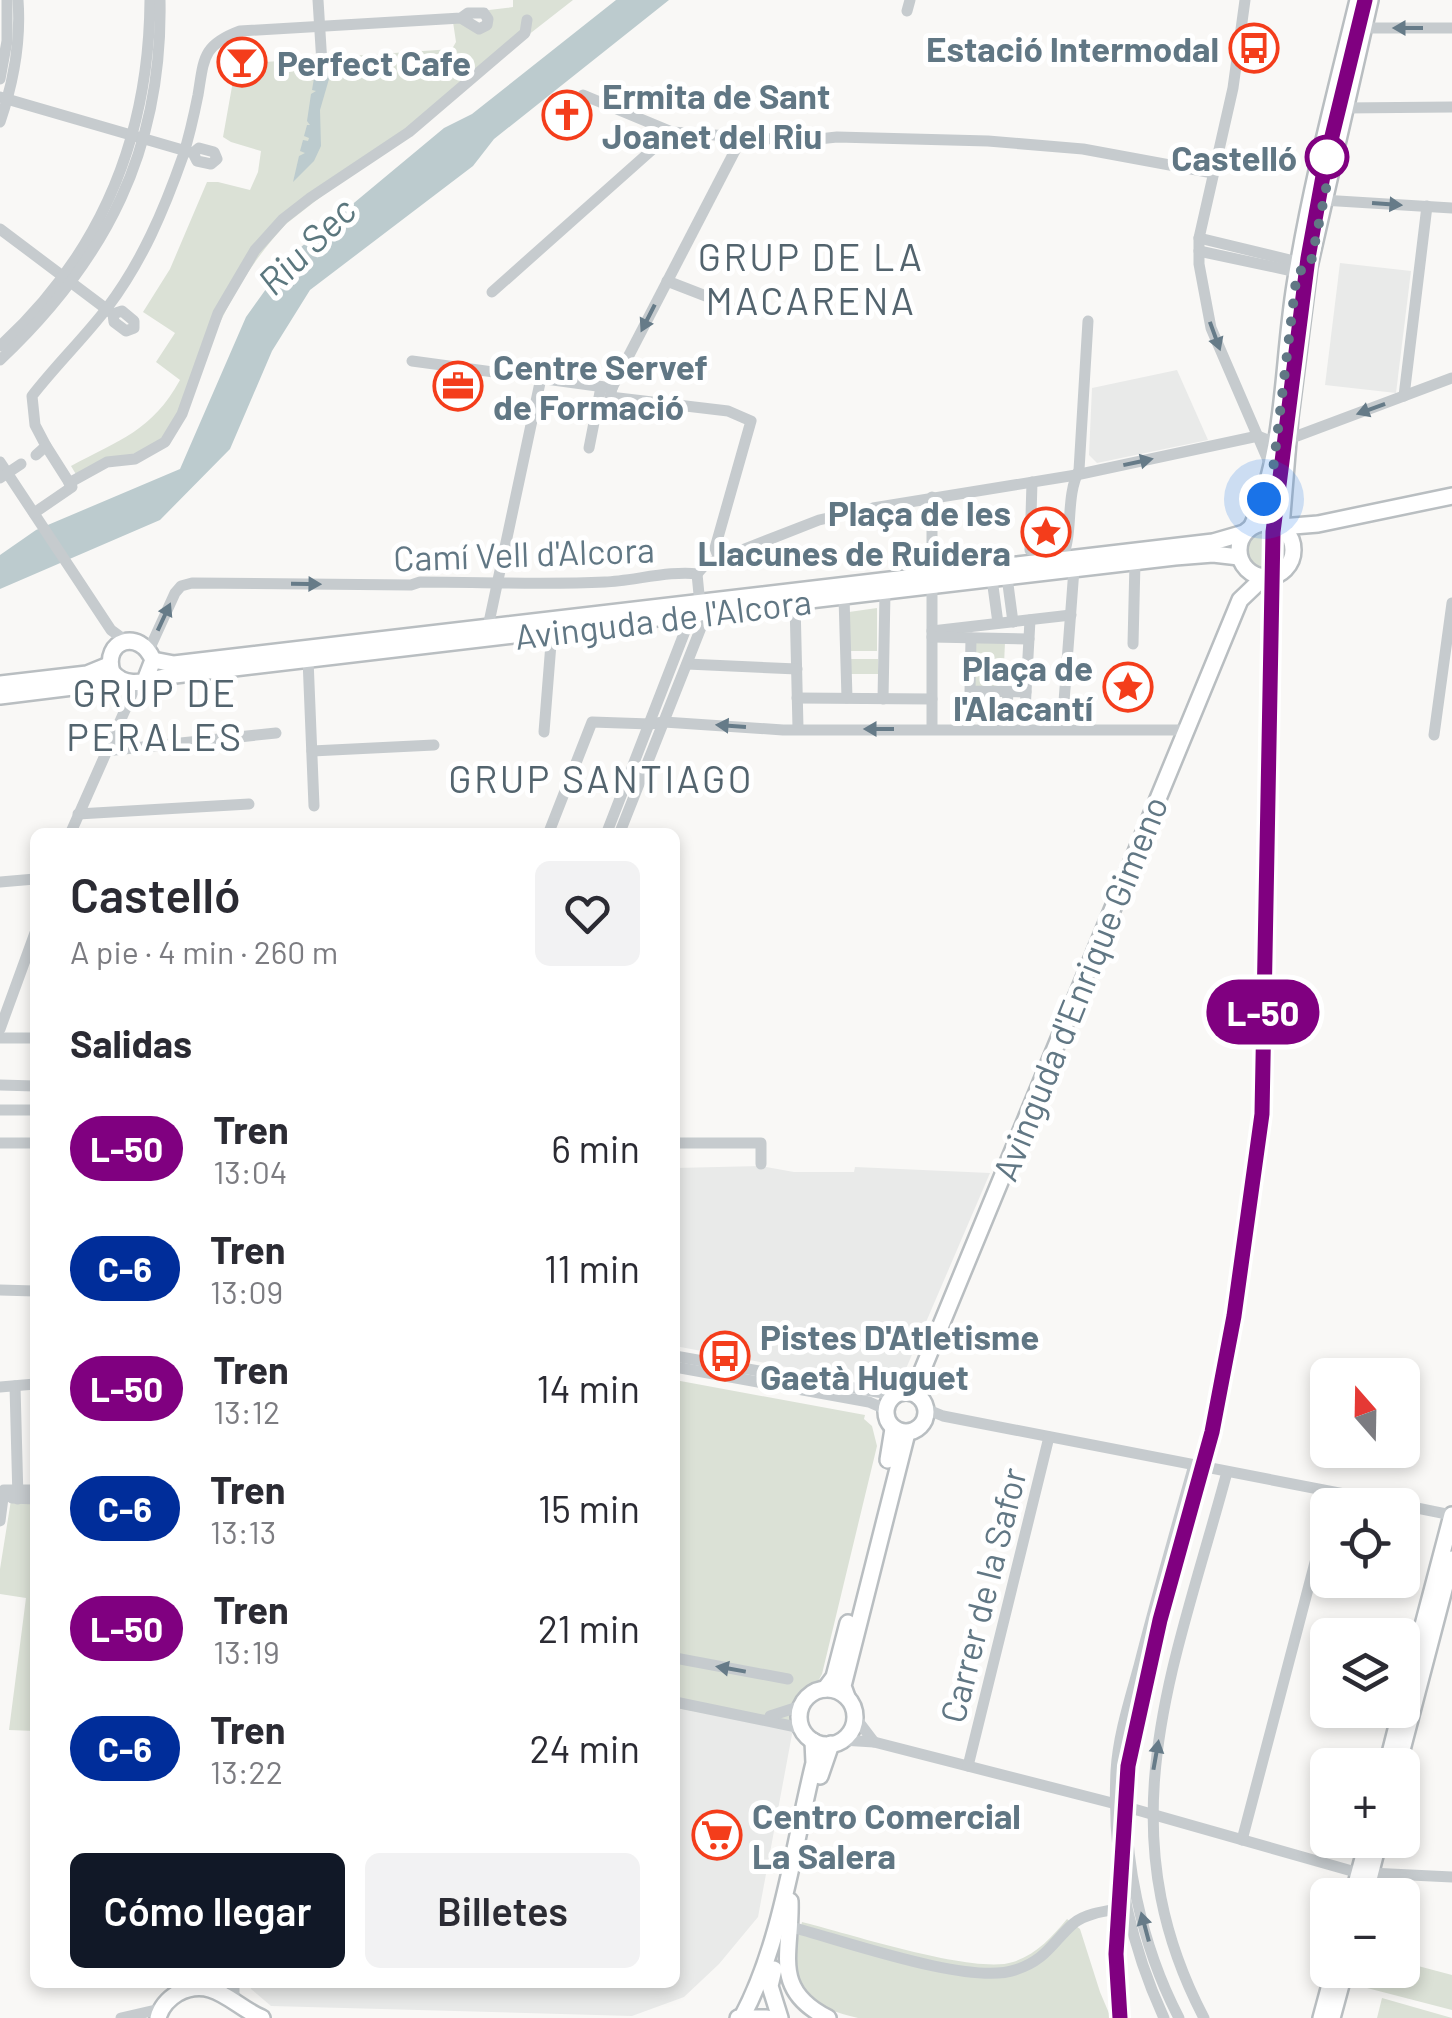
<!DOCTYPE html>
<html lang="es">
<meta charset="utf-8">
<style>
body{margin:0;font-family:Barlow,sans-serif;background:#f2f2f3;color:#2b2b33;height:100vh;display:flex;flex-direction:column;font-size:38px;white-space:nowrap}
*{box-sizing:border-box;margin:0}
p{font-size:32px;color:#7c7c81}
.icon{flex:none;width:55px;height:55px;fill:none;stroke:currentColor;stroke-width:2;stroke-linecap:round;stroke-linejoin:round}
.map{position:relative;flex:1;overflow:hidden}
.side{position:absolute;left:30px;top:828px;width:650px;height:1160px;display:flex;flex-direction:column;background:#fff;border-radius:15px;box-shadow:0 5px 15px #0003}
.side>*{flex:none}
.badge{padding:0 20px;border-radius:32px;font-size:35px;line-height:65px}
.needle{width:65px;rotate:340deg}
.tools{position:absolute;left:1310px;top:1358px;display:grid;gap:20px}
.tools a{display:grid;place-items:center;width:110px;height:110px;border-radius:15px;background:#fff;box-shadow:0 5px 15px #0003;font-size:50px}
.you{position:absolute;width:50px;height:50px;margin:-25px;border:8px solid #fff;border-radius:50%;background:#1a73e8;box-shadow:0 0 0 15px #1a73e833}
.map>.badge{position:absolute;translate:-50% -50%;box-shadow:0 0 0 5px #fff}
h2{padding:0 40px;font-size:38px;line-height:90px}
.round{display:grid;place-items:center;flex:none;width:105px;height:105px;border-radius:15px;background:#f2f2f3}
.summary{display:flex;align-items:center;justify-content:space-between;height:170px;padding:0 40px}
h1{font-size:48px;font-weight:600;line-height:75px}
.cta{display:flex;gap:20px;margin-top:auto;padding:20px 40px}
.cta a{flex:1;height:115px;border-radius:15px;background:#111827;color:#fff;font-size:40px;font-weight:600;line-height:115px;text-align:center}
.cta a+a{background:#f2f2f3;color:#2b2b33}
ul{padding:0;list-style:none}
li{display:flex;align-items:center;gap:30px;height:120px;padding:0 40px}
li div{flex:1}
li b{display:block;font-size:38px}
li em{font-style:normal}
li .badge{min-width:110px;font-weight:700;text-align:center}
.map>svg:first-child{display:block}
.built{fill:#e9eae9}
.green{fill:#dbe1d6}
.water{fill:#bccbce}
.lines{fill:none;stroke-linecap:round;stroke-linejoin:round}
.major-casing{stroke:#b9bec1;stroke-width:20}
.minor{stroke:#c6cbce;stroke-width:11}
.major{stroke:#fff;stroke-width:15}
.oneway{fill:#667b88}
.line-casing{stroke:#fff;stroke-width:22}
.line{stroke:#800080;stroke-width:15}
.walk{stroke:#617784;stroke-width:10;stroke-dasharray:0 18}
.stop-dot{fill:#fff;stroke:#800080;stroke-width:5}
.labels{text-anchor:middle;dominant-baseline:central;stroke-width:10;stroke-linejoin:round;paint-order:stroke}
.poi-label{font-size:35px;font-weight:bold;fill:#617784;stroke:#fff;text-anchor:start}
.stop-label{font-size:35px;font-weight:bold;fill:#617784;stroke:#fff;text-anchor:end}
.street-label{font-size:35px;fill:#617784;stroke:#fff}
.water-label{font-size:38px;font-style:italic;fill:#5b777e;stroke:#fff}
.neighbourhood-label{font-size:38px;letter-spacing:2.5px;fill:#53646e;stroke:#fff}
</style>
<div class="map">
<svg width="1452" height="2018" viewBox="0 0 1452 2018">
<rect width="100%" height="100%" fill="#f9f8f6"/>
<g class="built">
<path d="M 1340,263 L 1411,271 L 1396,393 L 1325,385 Z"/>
<path d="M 1177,370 L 1208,440 L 1097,463 L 1089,455 L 1092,388 Z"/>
<path d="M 761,1166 L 794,1172 L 854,1172 L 855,1167 L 990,1173 L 905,1371 L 892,1383 L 882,1385 L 675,1346 L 675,1168 Z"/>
<path d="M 675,1708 L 793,1729 L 758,1917 L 719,1964 L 684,1997 L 632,2016 L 271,2006 L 251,1989 L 250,1983 L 675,1982 Z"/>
</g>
<g class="green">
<path d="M 513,0 L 573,0 L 286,224 C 226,289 207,351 177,432 L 80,481 L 71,466 C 119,440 152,431 180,380 L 156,362 L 175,333 L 143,312 L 170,269 L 207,182 L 218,182 L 250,190 L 258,172 L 261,151 L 231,142 L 223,137 L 236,64 L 452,49 L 456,42 L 453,22 L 460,21 L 467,27 L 491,22 L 489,10 L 513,7 Z"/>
<circle cx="1265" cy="550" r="21"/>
<path d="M 877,608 L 877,651 L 850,651 L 849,612 Z"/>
<path d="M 975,641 L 1005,642 L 1003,688 L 974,687 Z"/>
<rect x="851" y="659" width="27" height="15"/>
<path d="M 675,1380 L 865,1415 L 864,1419 L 872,1426 L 877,1446 L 822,1674 L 793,1729 L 675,1708 Z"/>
<path d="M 11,1500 L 35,1500 L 35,1731 L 9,1730 L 26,1598 L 0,1594 L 0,1569 Z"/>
<path d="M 1067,1919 L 1080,1929 L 1100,1992 L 1111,2018 L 858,2018 C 799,2005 786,1979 802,1922 C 847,1933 975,1975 1013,1962 C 1037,1954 1051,1938 1067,1919 Z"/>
<path d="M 1403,1962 L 1452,1975 L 1452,2010 L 1367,1988 L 1372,1970 L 1402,1970 Z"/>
<path d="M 1382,1998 L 1452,2018 L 1377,2018 Z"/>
</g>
<g class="water">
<path d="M 616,0 L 669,0 L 494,139 L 473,166 L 310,290 L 272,351 L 230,449 L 160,520 L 0,589 L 0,555 L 36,530 L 180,469 L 246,317 L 289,257 L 444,128 L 472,114 Z"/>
<path d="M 315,72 L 327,72 L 329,79 L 320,110 L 321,146 L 314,161 L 293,182 L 299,156 L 305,153 L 300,151 L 303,140 L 308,141 L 309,138 L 304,136 L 307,125 L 310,125 L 307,121 L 311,94 L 316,91 L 312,90 L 314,78 L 318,78 Z"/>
</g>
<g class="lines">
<g class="major-casing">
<g id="major">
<circle cx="1266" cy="550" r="27"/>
<path d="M 1252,526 C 1286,451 1282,366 1295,285 C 1310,189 1335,95 1358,0"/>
<path d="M 1281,527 L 1290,417 L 1309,267 L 1370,0"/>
<path d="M 1281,527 L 1318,524 L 1452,496"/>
<path d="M 153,660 L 174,664 L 1213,542 L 1244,533"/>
<path d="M 146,678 L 153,660 C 140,628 102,640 112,672 C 128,692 152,678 175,675 L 1175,557 L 1213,554 L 1239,557"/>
<path d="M 0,684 L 87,674 L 109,665"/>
<path d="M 0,696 L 89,685 L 116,679"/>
<circle cx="906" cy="1412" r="20"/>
<path d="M 918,1396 L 922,1371 L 1235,612 L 1240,600 L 1264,577"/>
<path d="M 888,1460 L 893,1429"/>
<path d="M 825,1689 L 834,1677 L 848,1623"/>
<circle cx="827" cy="1717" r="28"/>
<path d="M 847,1697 L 843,1686 L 907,1433"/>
<path d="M 1402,1705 L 1452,1515"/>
<path d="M 1387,1765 L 1401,1710"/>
<path d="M 1398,1765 L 1452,1559"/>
<path d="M 820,1776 L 831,1744"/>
<path d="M 1353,1895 L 1368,1840"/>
<path d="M 1365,1895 L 1379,1840"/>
<path d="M 790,1901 C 792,1952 770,1989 828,2018"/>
<path d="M 774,1969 L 770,1986 L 780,2018"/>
<path d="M 742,2017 C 781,1945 794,1844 814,1763 L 813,1741"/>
<path d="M 158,2018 C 161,2006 168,1999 178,1993 C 213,1975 233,2006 262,2018"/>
<path d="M 738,2018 L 767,2018"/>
<path d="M 1321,2018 L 1334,1970"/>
<path d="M 1332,2018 L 1345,1970"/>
</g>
</g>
<g class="minor">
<path d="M 318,0 L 322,64"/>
<path d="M 1245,0 L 1233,88 L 1199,238 L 1199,264 L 1211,328 L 1271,467"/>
<path d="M 907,11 L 910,0"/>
<path d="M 1363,28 L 1452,28"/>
<path d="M 0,79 L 7,41 L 7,0"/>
<path d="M 583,95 L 672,132 L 800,141 L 837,137 L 988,141 L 1083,149 L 1213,173"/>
<path d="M 0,97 L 193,153 L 199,148 L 214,152 L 217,159 L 211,164 L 197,161 L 193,153"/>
<path d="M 1344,108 L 1452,107"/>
<path d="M 0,122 C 13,84 21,40 18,0"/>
<path d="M 1322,200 L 1452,208"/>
<path d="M 0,229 L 113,314 L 114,322 L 126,331 L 134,328 L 134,321 L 122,311 L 113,314"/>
<path d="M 1199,238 L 1302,263"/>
<path d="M 1199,251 L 1297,272 L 1302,270"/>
<path d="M 667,281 L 729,305"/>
<path d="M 492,292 L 672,132"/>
<path d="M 0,346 C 102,253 149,137 150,0"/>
<path d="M 0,360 C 106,260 163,149 160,0"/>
<path d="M 412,361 L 612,388"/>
<path d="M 612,388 L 610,397 L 728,411 L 751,421 L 715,548 L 719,559"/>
<path d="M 612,388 L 741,139"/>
<path d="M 1404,396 L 1427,206"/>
<path d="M 1289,435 L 1297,436 L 1452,378"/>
<path d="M 589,448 L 601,387"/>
<path d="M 36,455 L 46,446 L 35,425 L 32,396 C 56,365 84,338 107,308 C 142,262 164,210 183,156 C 189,137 194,115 198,95 C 204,59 202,45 240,31 L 461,18 L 468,13 L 484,13 L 488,19 L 487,25 L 479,29 L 461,18"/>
<path d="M 0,462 L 111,630 L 126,641"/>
<path d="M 0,478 L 21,464"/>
<path d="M 69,483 L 107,462 L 135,459 L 165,442 L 182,414 L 218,313 L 255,250 L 283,219 L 310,198 L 409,132 L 525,33 L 527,20"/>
<path d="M 34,513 L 72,487 L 46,446"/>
<path d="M 1030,550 L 1032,482"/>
<path d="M 1062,559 C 1074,531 1065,498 1079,470 L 1088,321"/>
<path d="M 932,574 L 932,497"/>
<path d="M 1007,577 L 1013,622"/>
<path d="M 992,579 L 998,623"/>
<path d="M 932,586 L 932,729"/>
<path d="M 844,597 L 847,698"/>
<path d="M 795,602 L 798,728"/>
<path d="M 488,627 L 541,378"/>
<path d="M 932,631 L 1071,615"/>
<path d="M 932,637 L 1029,639"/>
<path d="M 971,638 L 970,691 L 1026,692"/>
<path d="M 1133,644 L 1135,562"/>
<path d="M 149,650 L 175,593 L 181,586 L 192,583 L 411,585 L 420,582 C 482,582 543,585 605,582 C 631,581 674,570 697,574 L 704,566 L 719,559 L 819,520 L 873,508 L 1076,475 L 1258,436 L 1268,440 L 1278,435"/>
<path d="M 308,659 L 314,806"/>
<path d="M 687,664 L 797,669"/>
<path d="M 797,698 L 932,699"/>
<path d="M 883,699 L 885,592"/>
<path d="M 1062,728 L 1074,569"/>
<path d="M 1006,729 L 1008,691"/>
<path d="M 1024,729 L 1030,620"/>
<path d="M 544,732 L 552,631"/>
<path d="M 1434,735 L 1452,603"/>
<path d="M 105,751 L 276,733"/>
<path d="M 312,751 L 434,745"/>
<path d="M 78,814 L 249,804"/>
<path d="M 71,832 L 137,683"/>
<path d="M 549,832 L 592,722 L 650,724 L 664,722 L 783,730 L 1186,730"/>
<path d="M 607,832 L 694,608"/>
<path d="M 620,832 L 702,625 L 697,574"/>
<path d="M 0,882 L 35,879"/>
<path d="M 0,1029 L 35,933"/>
<path d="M 0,1038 L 35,1038"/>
<path d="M 0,1085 L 35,1086"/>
<path d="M 0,1110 L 35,1110"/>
<path d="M 0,1143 L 35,1143"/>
<path d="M 675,1143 L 761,1143 L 761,1164"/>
<path d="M 0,1290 L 35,1291"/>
<path d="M 675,1356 L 894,1395"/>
<path d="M 675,1367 L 869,1402 L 885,1409"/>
<path d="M 15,1386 L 18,1499"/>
<path d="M 0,1387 L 35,1384"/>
<path d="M 926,1409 L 943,1416 L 1401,1505"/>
<path d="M 12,1498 L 35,1499"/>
<path d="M 1402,1505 L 1452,1515"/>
<path d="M 0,1521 L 4,1490 L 35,1490"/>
<path d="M 675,1658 L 788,1679"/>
<path d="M 675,1702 L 801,1728"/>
<path d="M 770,1716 L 801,1706"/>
<path d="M 855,1717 L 874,1742"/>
<path d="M 842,1740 L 874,1742 L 1116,1804 L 1359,1873"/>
<path d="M 968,1766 L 1049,1437"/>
<path d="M 1242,1840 L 1328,1513"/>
<path d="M 1370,1873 L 1452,1877"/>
<path d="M 791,1927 C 842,1940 970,1986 1015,1970 C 1047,1960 1053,1941 1074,1923 C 1088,1912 1109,1911 1125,1908"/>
<path d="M 234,2000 L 234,1982"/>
<path d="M 121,2018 L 160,2009"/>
<path d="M 1164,2018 C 1128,1940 1112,1857 1116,1771 C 1118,1736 1130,1699 1139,1666 C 1156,1599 1175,1532 1194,1465"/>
<path d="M 1179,2018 C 1143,1949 1119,1851 1129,1773 C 1133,1740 1143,1707 1151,1675 C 1168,1606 1186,1537 1205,1467"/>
<path d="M 1204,2018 C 1103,1825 1175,1666 1227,1472"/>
</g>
<use href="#major" class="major"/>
</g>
<defs><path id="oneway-solid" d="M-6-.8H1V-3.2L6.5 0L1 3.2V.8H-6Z" transform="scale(2.5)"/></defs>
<g class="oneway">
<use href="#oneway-solid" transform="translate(1408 28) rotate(180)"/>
<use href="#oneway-solid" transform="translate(1387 204) rotate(4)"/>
<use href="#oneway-solid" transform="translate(648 318) rotate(117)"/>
<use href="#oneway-solid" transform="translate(1215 336) rotate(70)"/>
<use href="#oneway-solid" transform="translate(1371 409) rotate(160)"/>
<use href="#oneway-solid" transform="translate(1138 462) rotate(-12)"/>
<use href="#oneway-solid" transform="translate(306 584) rotate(1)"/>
<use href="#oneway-solid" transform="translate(164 617) rotate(-65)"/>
<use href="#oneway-solid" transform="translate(731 726) rotate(-176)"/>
<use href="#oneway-solid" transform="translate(879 729) rotate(-180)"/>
<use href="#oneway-solid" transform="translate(731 1669) rotate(-170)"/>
<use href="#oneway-solid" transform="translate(1156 1755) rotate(-80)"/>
<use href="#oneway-solid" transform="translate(1145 1927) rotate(-105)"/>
</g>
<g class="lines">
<g class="line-casing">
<path id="line" d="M 1120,2018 L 1116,1954 L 1128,1766 L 1160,1620 L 1212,1432 L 1234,1316 L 1262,1114 L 1273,532 L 1308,258 L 1325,165 L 1365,0"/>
</g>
<use href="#line" class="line"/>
<path class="walk" d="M 1264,499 L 1273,470 L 1297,272 L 1310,267 L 1330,169 L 1327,157"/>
</g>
<defs>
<g id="bus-ring" transform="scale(2.5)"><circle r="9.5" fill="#fff" stroke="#f43d1b" stroke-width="1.5"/><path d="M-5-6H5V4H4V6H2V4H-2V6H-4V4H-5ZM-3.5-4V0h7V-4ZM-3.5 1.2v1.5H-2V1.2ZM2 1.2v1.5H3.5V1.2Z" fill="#f43d1b"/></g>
<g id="bar-ring" transform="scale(2.5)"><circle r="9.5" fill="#fff" stroke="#f43d1b" stroke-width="1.5"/><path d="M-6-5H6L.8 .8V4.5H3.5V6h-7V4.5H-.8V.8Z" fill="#f43d1b"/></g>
<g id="church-ring" transform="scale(2.5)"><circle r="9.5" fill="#fff" stroke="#f43d1b" stroke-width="1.5"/><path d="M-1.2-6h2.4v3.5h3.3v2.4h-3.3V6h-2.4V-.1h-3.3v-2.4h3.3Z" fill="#f43d1b"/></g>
<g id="office-ring" transform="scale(2.5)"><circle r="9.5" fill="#fff" stroke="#f43d1b" stroke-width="1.5"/><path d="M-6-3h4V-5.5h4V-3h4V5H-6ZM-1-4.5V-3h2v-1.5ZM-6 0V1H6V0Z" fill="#f43d1b"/></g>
<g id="sight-ring" transform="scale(2.5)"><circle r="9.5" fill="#fff" stroke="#f43d1b" stroke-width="1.5"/><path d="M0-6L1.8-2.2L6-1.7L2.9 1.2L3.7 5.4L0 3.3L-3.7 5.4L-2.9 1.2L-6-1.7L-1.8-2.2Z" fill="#f43d1b"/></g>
<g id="supermarket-ring" transform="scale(2.5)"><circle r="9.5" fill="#fff" stroke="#f43d1b" stroke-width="1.5"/><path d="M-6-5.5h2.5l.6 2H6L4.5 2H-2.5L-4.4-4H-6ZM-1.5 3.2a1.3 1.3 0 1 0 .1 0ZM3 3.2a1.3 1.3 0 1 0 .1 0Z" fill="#f43d1b"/></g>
</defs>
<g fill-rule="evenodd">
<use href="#bus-ring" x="1254" y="48"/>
<use href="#bar-ring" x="242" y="62"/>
<use href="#church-ring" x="567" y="115"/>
<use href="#office-ring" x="458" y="386"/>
<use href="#sight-ring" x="1046" y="532"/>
<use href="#sight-ring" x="1128" y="687"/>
<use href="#bus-ring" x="725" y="1356"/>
<use href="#supermarket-ring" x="717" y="1835"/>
</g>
<circle class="stop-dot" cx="1327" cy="157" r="20"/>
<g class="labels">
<g class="poi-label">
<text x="1219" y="48" text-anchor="end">Estació Intermodal</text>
<text x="277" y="62">Perfect Cafe</text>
<text x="602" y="95">Ermita de Sant<tspan x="602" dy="40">Joanet del Riu</tspan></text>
<text x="493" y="366">Centre Servef<tspan x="493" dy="40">de Formació</tspan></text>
<text x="1011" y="512" text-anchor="end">Plaça de les<tspan x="1011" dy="40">Llacunes de Ruidera</tspan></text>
<text x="1093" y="667" text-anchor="end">Plaça de<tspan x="1093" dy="40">l'Alacantí</tspan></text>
<text x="760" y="1336">Pistes D'Atletisme<tspan x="760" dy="40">Gaetà Huguet</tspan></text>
<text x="752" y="1815">Centro Comercial<tspan x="752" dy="40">La Salera</tspan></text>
</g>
<g class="stop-label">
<text x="1297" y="157">Castelló</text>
</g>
<g class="street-label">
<text transform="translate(524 553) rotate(-2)">Camí Vell d'Alcora</text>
<text transform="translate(663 618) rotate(-7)">Avinguda de l'Alcora</text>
<text transform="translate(1079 988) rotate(-68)">Avinguda d'Enrique Gimeno</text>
<text transform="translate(982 1595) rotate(-76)">Carrer de la Safor</text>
</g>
<g class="water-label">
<text transform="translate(306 245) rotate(-45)">Riu Sec</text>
</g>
<g class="neighbourhood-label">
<text x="811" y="256">GRUP DE LA<tspan x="811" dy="44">MACARENA</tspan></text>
<text x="155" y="692">GRUP DE<tspan x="155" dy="44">PERALES</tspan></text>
<text x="601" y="778">GRUP SANTIAGO</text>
</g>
</g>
</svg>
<div class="tools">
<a><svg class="needle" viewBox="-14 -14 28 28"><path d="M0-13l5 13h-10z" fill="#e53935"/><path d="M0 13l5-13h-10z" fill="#7c7c81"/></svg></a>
<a><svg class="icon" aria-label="locate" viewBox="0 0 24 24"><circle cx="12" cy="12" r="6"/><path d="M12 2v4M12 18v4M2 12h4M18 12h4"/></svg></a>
<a><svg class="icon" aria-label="layers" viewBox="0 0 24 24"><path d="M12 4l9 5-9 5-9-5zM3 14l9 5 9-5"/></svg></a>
<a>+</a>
<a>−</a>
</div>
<div class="you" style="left:1264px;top:499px"></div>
<b class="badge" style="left:1263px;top:1012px;background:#800080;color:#fff">L-50</b>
<section class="side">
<div class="summary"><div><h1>Castelló</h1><p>A pie · 4 min · 260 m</p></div><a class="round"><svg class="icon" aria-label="heart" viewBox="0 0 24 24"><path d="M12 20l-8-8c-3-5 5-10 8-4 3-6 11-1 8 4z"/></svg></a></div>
<h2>Salidas</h2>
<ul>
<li><span class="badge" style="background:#800080;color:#fff">L-50</span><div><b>Tren</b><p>13:04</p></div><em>6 min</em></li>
<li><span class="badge" style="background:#002d9a;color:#fff">C-6</span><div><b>Tren</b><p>13:09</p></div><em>11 min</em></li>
<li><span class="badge" style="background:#800080;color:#fff">L-50</span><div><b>Tren</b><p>13:12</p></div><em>14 min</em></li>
<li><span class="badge" style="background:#002d9a;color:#fff">C-6</span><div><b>Tren</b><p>13:13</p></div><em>15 min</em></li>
<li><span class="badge" style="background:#800080;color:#fff">L-50</span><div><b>Tren</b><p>13:19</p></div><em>21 min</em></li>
<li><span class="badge" style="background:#002d9a;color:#fff">C-6</span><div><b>Tren</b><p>13:22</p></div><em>24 min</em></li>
</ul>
<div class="cta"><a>Cómo llegar</a><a>Billetes</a></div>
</section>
</div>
